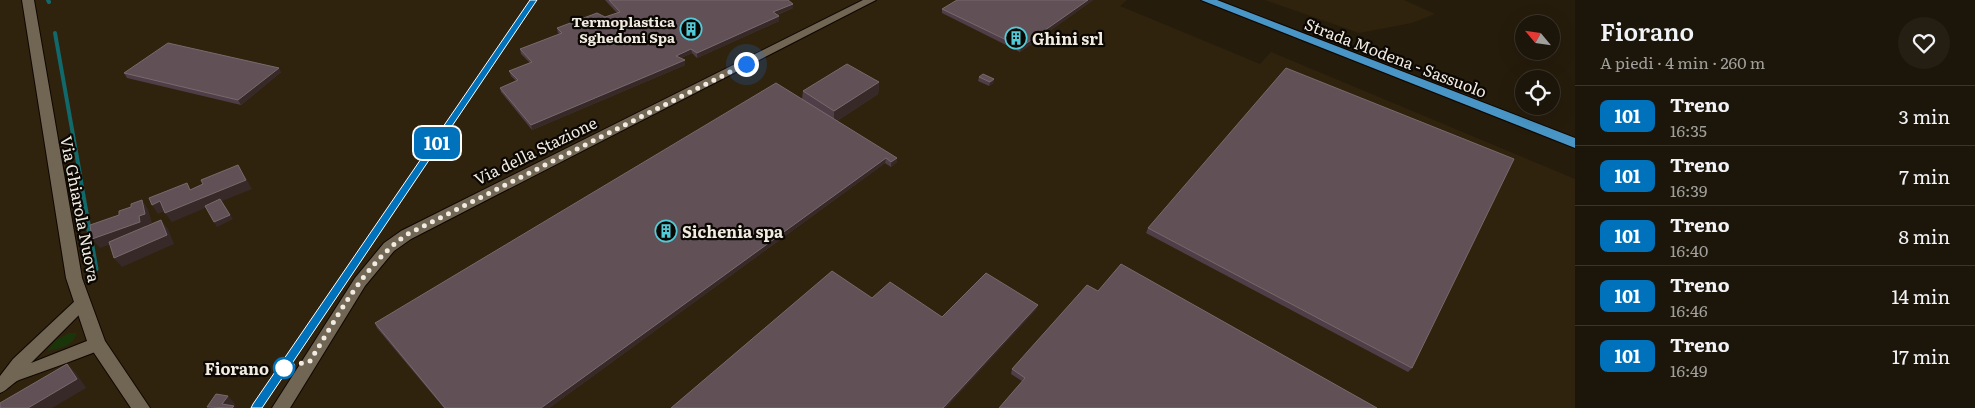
<!DOCTYPE html>
<html lang="it">
<meta charset="utf-8">
<style>
body{margin:0;font-family:Literata,serif;background:#251e12;color:#f1f3f6;height:100vh;display:flex;flex-direction:column;font-size:19px;white-space:nowrap}
*{box-sizing:border-box;margin:0}
p{font-size:16px;color:#a09f9c}
.icon{flex:none;width:28px;height:28px;fill:none;stroke:currentColor;stroke-width:2;stroke-linecap:round;stroke-linejoin:round}
.map{position:relative;flex:1;overflow:hidden}
.drawer{display:flex;flex-direction:column;background:#1c1509;width:400px}
.drawer>*{flex:none}
.badge{padding:0 10px;border-radius:8px;font-size:18px;line-height:32px}
.needle{width:32px;rotate:299deg}
.buttons{position:absolute;left:1515px;top:15px;display:grid;gap:10px}
.buttons a{display:grid;place-items:center;width:45px;height:45px;border-radius:50%;background:#1c1509;box-shadow:0 5px 20px #0002,0 0 0 1px #3a342a;font-size:25px}
.you{position:absolute;width:25px;height:25px;margin:-12px;border:4px solid #fff;border-radius:50%;background:#1a73e8;box-shadow:0 0 0 8px #1a73e833}
.map>.badge{position:absolute;translate:-50% -50%;box-shadow:0 0 0 2px #fff}
.round{display:grid;place-items:center;flex:none;width:52px;height:52px;border-radius:26px;background:#251e12}
.head{display:flex;align-items:center;justify-content:space-between;height:85px;padding:0 25px}
h1{font-size:24px;font-weight:600;line-height:38px}
ul{padding:0;list-style:none}
li{display:flex;align-items:center;gap:15px;height:60px;padding:0 25px;border-top:1px solid #3a342a}
li div{flex:1}
li b{display:block;font-size:19px}
li em{font-style:normal}
li .badge{min-width:55px;font-weight:700;text-align:center}
main{display:flex;flex:1;min-height:0}
.map>svg:first-child{display:block}
.built{fill:#30230d}
.green{fill:#1b350a}
.lines{fill:none;stroke-linecap:round;stroke-linejoin:round}
.stream-far1{stroke:#11696b;stroke-width:4}
.stream{stroke:#11696b;stroke-width:5}
.minor-casing{stroke:#0e0600;stroke-width:2}
.tertiary-casing{stroke:#0e0600;stroke-width:2}
.trunk-casing{stroke:#0e0600;stroke-width:2}
.minor{fill:#716553;fill-rule:evenodd}
.tertiary{fill:#716553;fill-rule:evenodd}
.trunk{fill:#4996c6;fill-rule:evenodd}
.rail-far1{stroke:#ada599;stroke-width:3;stroke-dasharray:2 4.5;stroke-linecap:butt}
.rail{stroke:#ada599;stroke-width:4.5;stroke-dasharray:2.5 5.5;stroke-linecap:butt}
.wall{fill:#4f3e47}
.shaded-wall{fill:#372928}
.building{fill:#615157;stroke:#78696d}
.line{fill:#0072bc;stroke:#fff}
.walk{stroke:#f2ebe1;stroke-width:5;stroke-dasharray:0 9}
.stop-dot{fill:#fff;stroke:#0072bc;stroke-width:2.5}
.labels{text-anchor:middle;dominant-baseline:central;stroke-width:4.5;stroke-linejoin:round;paint-order:stroke}
.far-poi-label{font-size:14px;font-weight:bold;fill:#f2ebe1;stroke:#0b0703;text-anchor:end}
.poi-label{font-size:16px;font-weight:bold;fill:#f2ebe1;stroke:#0b0703;text-anchor:start}
.street-label{font-size:16px;fill:#f2ebe1;stroke:#0b0703}
.stop-label{font-size:16px;font-weight:bold;fill:#f2ebe1;stroke:#0b0703;text-anchor:end}
</style>
<main>
<div class="map">
<svg width="1575" height="408" viewBox="0 0 1575 408">
<rect width="100%" height="100%" fill="#261c0c"/>
<g class="built">
<path d="M 0,0 L 1127,0 L 1120,6 L 1260,64 L 1271,52 L 1575,179 L 1575,408 L 0,408 Z"/>
<path d="M 1265,0 L 1404,0 L 1435,14 L 1412,23 L 1359,33 Z"/>
</g>
<path class="green" d="M 69,333 L 77,333 C 72,347 61,348 47,351 L 56,340 Z"/>
<g class="lines">
<g class="stream-far1">
<path d="M 48,0 L 49,2"/>
<path d="M 55,33 L 81,180"/>
</g>
<path class="stream" d="M 80,179 L 96,269"/>
<g class="minor-casing">
<g id="minor">
<path d="M 863,0 L 876,0 L 411,239 L 394,251 L 365,286 L 290,408 L 272,408 L 355,278 L 384,243 L 401,231 Z"/>
<path d="M 82,297 L 87,299 L 90,303 L 87,307 L 31,363 L 97,337 L 103,339 L 105,344 L 103,349 C 75,360 47,370 19,380 C 12,383 8,390 0,393 L 0,376 L 13,359 L 77,299 Z"/>
</g>
</g>
<g class="tertiary-casing">
<path id="tertiary" d="M 22,0 L 34,0 L 82,278 L 105,341 L 150,408 L 131,408 L 88,344 L 66,278 Z"/>
</g>
<g class="trunk-casing">
<path id="trunk" d="M 1201,0 L 1217,0 L 1575,138 L 1575,148 Z"/>
</g>
<use href="#minor" class="minor"/>
<use href="#tertiary" class="tertiary"/>
<use href="#trunk" class="trunk"/>
<path class="rail-far1" d="M 412,180 L 534,0"/>
<path class="rail" d="M 257,408 L 413,179"/>
</g>
<g class="wall">
<path d="M 605,0 L 788,0 L 793,4 L 793,8 L 777,15 L 779,16 L 779,21 L 697,58 L 692,53 L 681,58 L 685,65 L 532,130 L 501,92 L 500,88 L 516,81 L 511,76 L 509,71 L 530,63 L 521,54 L 520,49 L 560,34 L 558,33 L 557,28 L 605,17 L 617,13 Z"/>
<path d="M 1093,0 L 1020,52 L 942,13 L 942,9 Z"/>
<path d="M 281,72 L 241,105 L 127,78 L 124,73 Z"/>
<path d="M 979,77 L 994,79 L 993,83 L 989,86 L 978,81 Z"/>
<path d="M 879,82 L 878,94 L 837,121 L 897,162 L 891,167 L 885,163 L 549,408 L 444,408 L 377,328 L 375,323 L 802,99 L 803,91 Z"/>
<path d="M 1148,228 L 1412,368 L 1408,372 L 1146,233 Z"/>
<path d="M 1098,291 L 1022,381 L 1011,374 L 1012,369 Z"/>
</g>
<g class="shaded-wall">
<path d="M 1088,0 L 1093,0 L 1020,52 L 1021,47 Z"/>
<path d="M 793,4 L 793,8 L 773,16 L 773,12 Z"/>
<path d="M 779,16 L 779,21 L 697,58 L 697,53 Z"/>
<path d="M 691,49 L 692,53 L 676,60 L 676,56 Z"/>
<path d="M 685,60 L 685,65 L 532,130 L 531,125 Z"/>
<path d="M 279,68 L 281,72 L 241,105 L 238,100 Z"/>
<path d="M 994,79 L 993,83 L 989,86 L 990,82 Z"/>
<path d="M 879,82 L 878,94 L 834,123 L 834,111 Z"/>
<path d="M 886,158 L 885,163 L 549,408 L 541,408 Z"/>
<path d="M 897,158 L 897,162 L 891,167 L 891,162 Z"/>
<path d="M 238,165 L 252,189 L 222,201 L 233,219 L 217,227 L 214,222 L 222,201 L 172,222 L 165,213 Z"/>
<path d="M 142,200 L 148,209 L 152,223 L 146,225 L 147,231 L 100,248 L 92,239 Z"/>
<path d="M 160,201 L 167,210 L 158,214 L 152,205 Z"/>
<path d="M 161,220 L 168,229 L 174,244 L 122,267 L 114,258 Z"/>
<path d="M 1038,305 L 1036,310 L 946,408 L 943,408 Z"/>
<path d="M 67,364 L 76,373 L 86,388 L 52,408 L 28,408 Z"/>
<path d="M 228,396 L 235,404 L 234,406 L 235,408 L 225,408 L 222,404 Z"/>
</g>
<g class="building">
<path d="M 609,0 L 788,0 L 793,4 L 773,12 L 779,16 L 697,53 L 691,49 L 676,56 L 685,60 L 531,125 L 500,88 L 518,80 L 509,71 L 532,62 L 520,49 L 562,33 L 557,28 L 597,13 L 605,17 L 620,12 Z"/>
<path d="M 957,0 L 1088,0 L 1021,47 L 942,9 Z"/>
<path d="M 168,43 L 279,68 L 238,100 L 124,73 Z"/>
<path d="M 847,64 L 879,82 L 834,111 L 803,91 Z"/>
<path d="M 1286,68 L 1514,159 L 1412,368 L 1148,228 Z"/>
<path d="M 983,74 L 994,79 L 990,82 L 979,77 Z"/>
<path d="M 776,83 L 897,158 L 891,162 L 886,158 L 541,408 L 445,408 L 375,323 Z"/>
<path d="M 238,165 L 246,180 L 165,213 L 160,201 L 152,205 L 149,198 L 187,183 L 190,190 L 203,184 L 201,180 Z"/>
<path d="M 220,199 L 230,215 L 214,222 L 205,206 Z"/>
<path d="M 142,200 L 145,214 L 139,216 L 140,222 L 92,239 L 90,225 L 119,215 L 119,211 L 131,207 L 131,204 Z"/>
<path d="M 161,220 L 167,235 L 114,258 L 109,242 Z"/>
<path d="M 1121,264 L 1377,408 L 999,408 L 1025,378 L 1012,369 L 1087,285 L 1098,291 Z"/>
<path d="M 832,271 L 872,298 L 890,282 L 942,317 L 986,273 L 1038,305 L 943,408 L 671,408 Z"/>
<path d="M 67,364 L 77,379 L 28,408 L 0,408 L 0,403 Z"/>
<path d="M 216,394 L 228,396 L 222,404 L 234,406 L 232,408 L 207,407 Z"/>
</g>
<path class="line" d="M 530,0 L 537,0 L 262,408 L 251,408 L 253,404 Z"/>
<g class="lines">
<path class="walk" d="M 284,368 L 310,361 C 338,316 363,266 406,235 L 746,64"/>
</g>
<defs>
<g id="building-ring" transform="scale(1.125)"><circle r="9.5" fill="#0b0703" stroke="#52cbd9" stroke-width="1.5"/><path d="M-4-6H4V6H1V3H-1V6H-4ZM-2.5-4.3h1.7v1.8h-1.7ZM.8-4.3h1.7v1.8H.8ZM-2.5-1h1.7V.8h-1.7ZM.8-1h1.7V.8H.8Z" fill="#52cbd9"/></g>
</defs>
<g fill-rule="evenodd">
<use href="#building-ring" x="691" y="29"/>
<use href="#building-ring" x="1016" y="38"/>
<use href="#building-ring" x="666" y="231"/>
</g>
<circle class="stop-dot" cx="284" cy="368" r="10"/>
<g class="labels">
<g class="far-poi-label">
<text x="675" y="21">Termoplastica<tspan x="675" dy="16">Sghedoni Spa</tspan></text>
</g>
<g class="poi-label">
<text x="1032" y="38">Ghini srl</text>
<text x="682" y="231">Sichenia spa</text>
</g>
<g class="street-label">
<text transform="translate(1396 57) rotate(21)">Strada Modena - Sassuolo</text>
<text transform="translate(535 150) rotate(-26)">Via della Stazione</text>
<text transform="translate(81 209) rotate(79)">Via Ghiarola Nuova</text>
</g>
<g class="stop-label">
<text x="269" y="368">Fiorano</text>
</g>
</g>
</svg>
<div class="buttons">
<a><svg class="needle" viewBox="-14 -14 28 28"><path d="M0-13l5 13h-10z" fill="#e53935"/><path d="M0 13l5-13h-10z" fill="#a09f9c"/></svg></a>
<a><svg class="icon" aria-label="locate" viewBox="0 0 24 24"><circle cx="12" cy="12" r="6"/><path d="M12 2v4M12 18v4M2 12h4M18 12h4"/></svg></a>
</div>
<div class="you" style="left:746px;top:64px"></div>
<b class="badge" style="left:437px;top:143px;background:#0072bc;color:#fff">101</b>
</div>
<section class="drawer">
<div class="head"><div><h1>Fiorano</h1><p>A piedi · 4 min · 260 m</p></div><a class="round"><svg class="icon" aria-label="heart" viewBox="0 0 24 24"><path d="M12 20l-8-8c-3-5 5-10 8-4 3-6 11-1 8 4z"/></svg></a></div>
<ul>
<li><span class="badge" style="background:#0072bc;color:#fff">101</span><div><b>Treno</b><p>16:35</p></div><em>3 min</em></li>
<li><span class="badge" style="background:#0072bc;color:#fff">101</span><div><b>Treno</b><p>16:39</p></div><em>7 min</em></li>
<li><span class="badge" style="background:#0072bc;color:#fff">101</span><div><b>Treno</b><p>16:40</p></div><em>8 min</em></li>
<li><span class="badge" style="background:#0072bc;color:#fff">101</span><div><b>Treno</b><p>16:46</p></div><em>14 min</em></li>
<li><span class="badge" style="background:#0072bc;color:#fff">101</span><div><b>Treno</b><p>16:49</p></div><em>17 min</em></li>
</ul>
</section>
</main>
